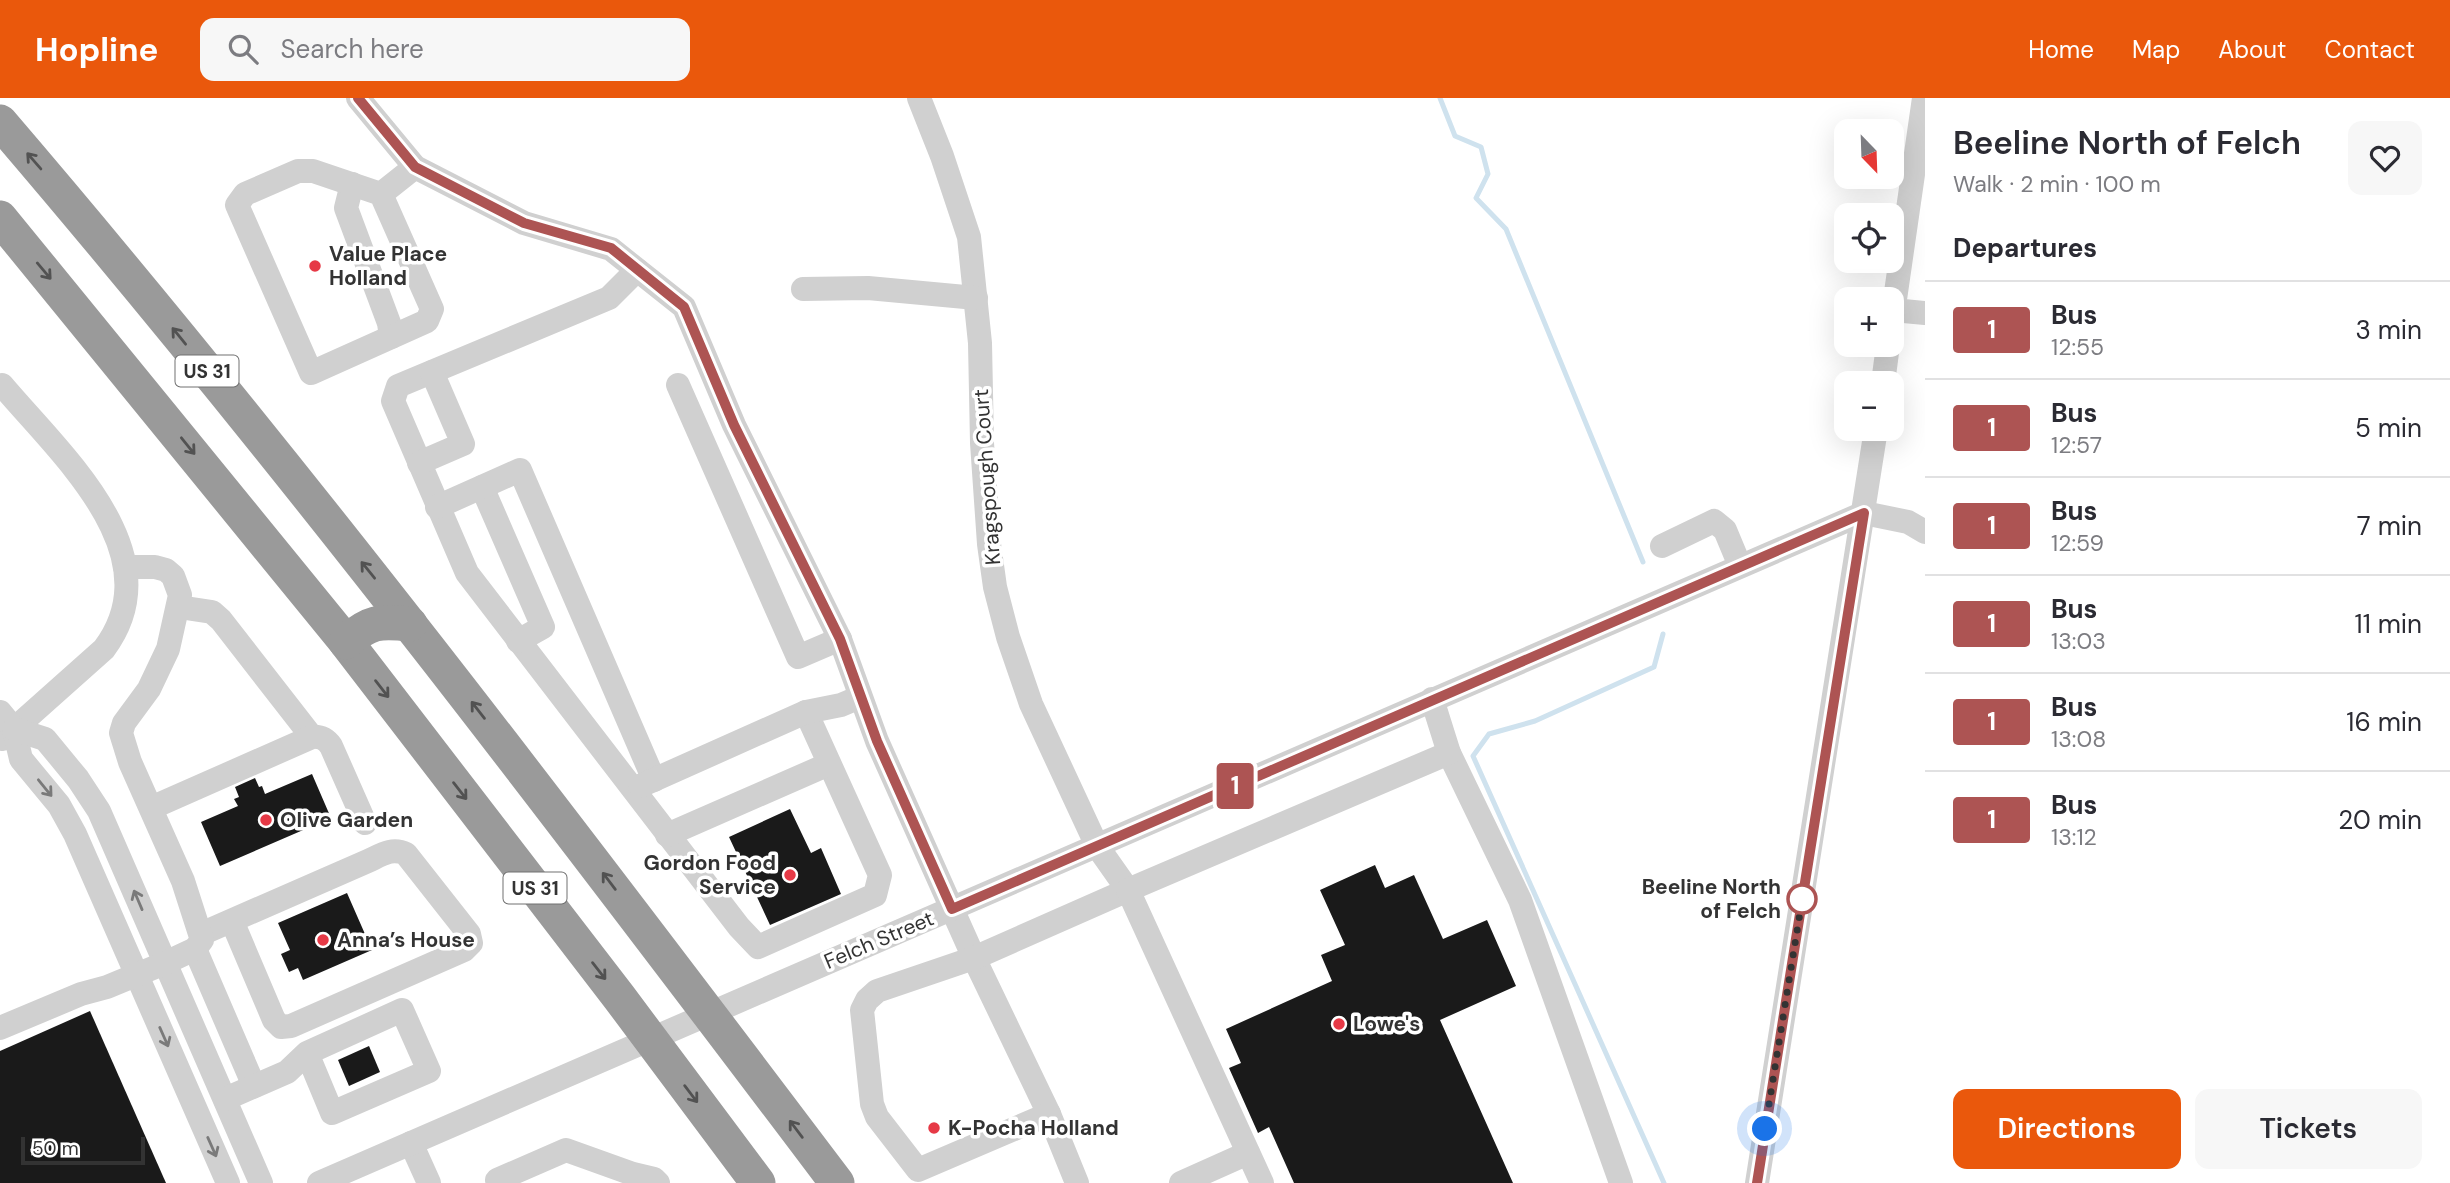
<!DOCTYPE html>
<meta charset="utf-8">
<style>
body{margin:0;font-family:"DM Sans",sans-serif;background:#f7f7f7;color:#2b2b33;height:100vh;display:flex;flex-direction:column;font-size:26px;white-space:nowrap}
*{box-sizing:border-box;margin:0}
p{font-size:23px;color:#7c7c81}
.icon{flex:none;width:38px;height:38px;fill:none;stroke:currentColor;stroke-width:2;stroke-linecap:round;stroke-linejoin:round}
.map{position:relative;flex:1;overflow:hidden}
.drawer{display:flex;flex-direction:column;background:#fff;width:525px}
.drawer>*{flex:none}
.badge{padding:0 14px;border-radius:5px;font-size:24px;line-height:46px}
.needle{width:46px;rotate:157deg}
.controls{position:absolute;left:1834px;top:21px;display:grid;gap:14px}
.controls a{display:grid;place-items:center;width:70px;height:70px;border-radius:14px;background:#fff;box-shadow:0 7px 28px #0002;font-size:35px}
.scale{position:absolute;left:21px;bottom:18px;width:124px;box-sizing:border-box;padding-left:7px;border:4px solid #333;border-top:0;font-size:19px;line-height:24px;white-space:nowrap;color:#333;-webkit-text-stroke:5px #fff;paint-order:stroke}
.you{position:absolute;width:35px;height:35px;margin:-18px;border:5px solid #fff;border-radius:50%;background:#1a73e8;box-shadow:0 0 0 10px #1a73e833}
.map>.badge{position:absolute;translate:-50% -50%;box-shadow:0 0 0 4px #fff}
h2{padding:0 28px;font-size:26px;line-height:63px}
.round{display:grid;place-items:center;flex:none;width:74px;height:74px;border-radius:14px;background:#f7f7f7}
.head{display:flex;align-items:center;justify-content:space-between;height:119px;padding:0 28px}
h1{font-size:33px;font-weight:600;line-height:52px}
.cta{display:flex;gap:14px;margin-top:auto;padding:14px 28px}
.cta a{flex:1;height:80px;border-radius:14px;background:#ea580c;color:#fff;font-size:28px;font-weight:600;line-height:80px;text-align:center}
.cta a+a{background:#f7f7f7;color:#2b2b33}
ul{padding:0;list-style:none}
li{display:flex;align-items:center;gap:21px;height:98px;padding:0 28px;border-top:2px solid #e1e1e2}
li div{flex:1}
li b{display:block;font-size:26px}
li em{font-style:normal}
li .badge{min-width:77px;font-weight:700;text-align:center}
header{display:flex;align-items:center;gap:42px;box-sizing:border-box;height:98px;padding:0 35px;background:#ea580c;color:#fff}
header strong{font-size:33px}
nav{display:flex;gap:38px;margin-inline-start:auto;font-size:24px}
.search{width:490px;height:63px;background:#f7f7f7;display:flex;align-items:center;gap:18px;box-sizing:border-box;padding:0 24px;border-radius:14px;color:#7c7c81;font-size:26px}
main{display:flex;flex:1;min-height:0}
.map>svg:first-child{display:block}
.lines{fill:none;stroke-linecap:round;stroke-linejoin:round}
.stream{stroke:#cfe2ee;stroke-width:5}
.building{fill:#1a1a1a}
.minor{stroke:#d0d0d0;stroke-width:24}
.highway{stroke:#9a9a9a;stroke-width:35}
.oneway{stroke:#525252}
.oneway2{stroke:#7a7a7a}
.line-casing{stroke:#fff;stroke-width:16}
.line{stroke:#ad5453;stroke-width:10}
.walk{stroke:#333;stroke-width:7;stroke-dasharray:0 12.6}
.poi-dot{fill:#e63946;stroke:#fff;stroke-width:2.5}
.stop-dot{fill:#fff;stroke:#ad5453;stroke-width:3.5}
.labels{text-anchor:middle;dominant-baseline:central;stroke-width:7;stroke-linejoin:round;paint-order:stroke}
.shield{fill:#fff;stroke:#707070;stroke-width:2}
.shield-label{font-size:19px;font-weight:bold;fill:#333}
.poi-label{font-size:21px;font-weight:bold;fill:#333;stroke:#fff;text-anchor:start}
.street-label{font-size:21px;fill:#333;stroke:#fff}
.stop-label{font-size:21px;font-weight:bold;fill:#333;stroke:#fff;text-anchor:end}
</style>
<header>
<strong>Hopline</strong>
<div class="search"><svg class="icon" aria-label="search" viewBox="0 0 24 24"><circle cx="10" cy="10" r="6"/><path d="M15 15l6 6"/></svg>Search here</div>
<nav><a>Home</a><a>Map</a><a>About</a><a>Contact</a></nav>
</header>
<main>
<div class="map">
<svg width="1925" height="1085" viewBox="0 0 1925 1085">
<rect width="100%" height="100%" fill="#fff"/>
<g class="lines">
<g class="stream">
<path d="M 1440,0 L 1455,38 L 1481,49 L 1488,76 L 1476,100 L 1506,131 L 1643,464"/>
<path d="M 1663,536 L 1654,569 L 1535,623 L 1489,636 L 1473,658 L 1664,1085"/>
</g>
</g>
<g class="building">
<path d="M 312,676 L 331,720 L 220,768 L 201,724 L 238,708 L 234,701 L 239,699 L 235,689 L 255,680 L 259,689 L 262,688 L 265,696 Z"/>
<path d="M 790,711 L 811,755 L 821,750 L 841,796 L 770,827 L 729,739 Z"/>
<path d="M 1375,767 L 1385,790 L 1414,777 L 1443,841 L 1487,822 L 1516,888 L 1440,922 L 1513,1085 L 1294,1085 L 1269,1029 L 1258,1035 L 1229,970 L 1241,965 L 1226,931 L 1332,883 L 1321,857 L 1345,847 L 1320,792 Z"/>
<path d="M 347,795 L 372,852 L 303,882 L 298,870 L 289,874 L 281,856 L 290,852 L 278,825 Z"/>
<path d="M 90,913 L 166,1085 L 0,1085 L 0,953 Z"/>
<path d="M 369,948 L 380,974 L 349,988 L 338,962 Z"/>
</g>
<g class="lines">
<g class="minor">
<path d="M 358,0 L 415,69 L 524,125 L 611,151 L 684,209 L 734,327 L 840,541 L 877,643 L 974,860 L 1049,1016 L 1077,1085"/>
<path d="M 919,0 L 942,58 L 969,139 L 980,245 L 982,345 L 989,446 L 995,489 L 1008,539 L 1031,606 L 1097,748 L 1128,792 L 974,860 L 877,893 L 867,902 L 862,912 L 872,1006 L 877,1019 L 918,1072 L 1049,1016"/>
<path d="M 352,86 L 346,110 L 389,225 L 391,239"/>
<path d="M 381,96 L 313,73 L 298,73 L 245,96 L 237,107 L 311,275 L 427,223 L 432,211 L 381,96 L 415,69"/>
<path d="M 637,172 L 609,200 L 398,288 L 393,303 L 467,475 L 739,829 L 758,849 L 875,797 L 880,777 L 806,614"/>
<path d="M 803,191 L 868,190 L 976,200"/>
<path d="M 1893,212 L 1925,215"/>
<path d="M 1892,222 L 1924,0"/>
<path d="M 1883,285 L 1888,247"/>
<path d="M 678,287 L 798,559 L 840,541"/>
<path d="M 0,289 L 2,287 C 60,356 175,456 104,551 L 3,641"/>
<path d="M 419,365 L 463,346 L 432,274"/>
<path d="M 482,389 L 543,529 L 518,543"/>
<path d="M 437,409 L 520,372 L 654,682"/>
<path d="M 1864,415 L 1908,424 L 1925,434"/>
<path d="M 1662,448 L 1714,423 L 1725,432 L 1740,468"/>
<path d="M 179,509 L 212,514 L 221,522 L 312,639"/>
<path d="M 0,614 L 14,631 L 21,661 L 59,707 L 75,736 L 228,1085"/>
<path d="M 14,631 L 45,641 L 78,681 L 99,713 L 261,1085"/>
<path d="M 1449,655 L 1520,802 L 1621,1085"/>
<path d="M 640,688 L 806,614 L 841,607 L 860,599"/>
<path d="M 151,710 L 312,639 C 321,638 326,641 331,648 L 365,725"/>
<path d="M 667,737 L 829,666"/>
<path d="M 201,836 L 368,763 C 381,757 392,749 406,756 L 469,836 L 471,845 L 464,852 L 291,928 L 281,929 L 274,922 L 232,823"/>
<path d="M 195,851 L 254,988"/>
<path d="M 0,930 L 81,896 L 107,889 L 165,865 L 195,851 L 202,842 L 183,783 L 130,664 L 121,635 L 124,625 L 149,591 L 168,551 L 180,497 L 173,478 L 166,472 L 155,469 L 125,469"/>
<path d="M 225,1001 L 287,974 L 307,955 L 402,912 L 429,973 L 332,1015 L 307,955"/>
<path d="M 411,1045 L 429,1085"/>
<path d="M 319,1085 L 1864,415"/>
<path d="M 498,1085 L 497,1082 L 566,1052 L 633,1076 L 654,1081 L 658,1085"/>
<path d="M 1181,1085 L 1248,1055"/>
<path d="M 1262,1085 L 1128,792 L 1449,655 L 1432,601"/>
<path d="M 1757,1085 L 1876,331"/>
</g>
<g class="highway">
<path d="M 0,24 C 293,366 565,725 837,1085"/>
<path d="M 0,120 L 346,544 L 619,899 L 758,1085"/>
<path d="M 346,544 C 370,523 379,523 410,526"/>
</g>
</g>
<defs><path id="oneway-shaft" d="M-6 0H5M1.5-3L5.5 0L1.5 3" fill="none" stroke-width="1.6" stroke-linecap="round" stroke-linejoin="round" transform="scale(1.75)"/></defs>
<g class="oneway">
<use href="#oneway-shaft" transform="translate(34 63) rotate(-131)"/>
<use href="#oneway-shaft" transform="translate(44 173) rotate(50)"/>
<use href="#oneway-shaft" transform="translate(179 238) rotate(-129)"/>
<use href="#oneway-shaft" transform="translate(188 348) rotate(51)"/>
<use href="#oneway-shaft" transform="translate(368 472) rotate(-129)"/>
<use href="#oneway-shaft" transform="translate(382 591) rotate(52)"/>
<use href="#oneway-shaft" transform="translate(478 612) rotate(-128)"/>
<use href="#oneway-shaft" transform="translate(460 693) rotate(52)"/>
<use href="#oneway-shaft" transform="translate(609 783) rotate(-127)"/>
<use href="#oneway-shaft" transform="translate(599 873) rotate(52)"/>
<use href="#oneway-shaft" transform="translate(691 996) rotate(53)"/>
<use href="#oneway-shaft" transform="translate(796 1031) rotate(-127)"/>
</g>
<g class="oneway2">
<use href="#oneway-shaft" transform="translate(45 690) rotate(51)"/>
<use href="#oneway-shaft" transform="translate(138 802) rotate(-113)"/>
<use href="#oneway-shaft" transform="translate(164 939) rotate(66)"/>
<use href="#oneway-shaft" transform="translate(212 1049) rotate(66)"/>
</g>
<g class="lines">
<g class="line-casing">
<path id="line" d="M 358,0 L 415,69 L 524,125 L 611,150 L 684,209 L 734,327 L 840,541 L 877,643 L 952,811 L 1864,415 L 1757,1085"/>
</g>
<use href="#line" class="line"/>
<path class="walk" d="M 1765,1031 L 1804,790 L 1802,801"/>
</g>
<g class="poi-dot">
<circle cx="315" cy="168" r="7"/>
<circle cx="266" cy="722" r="7"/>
<circle cx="790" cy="777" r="7"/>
<circle cx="323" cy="842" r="7"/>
<circle cx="1339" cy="926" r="7"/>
<circle cx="934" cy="1030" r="7"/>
</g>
<circle class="stop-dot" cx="1802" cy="801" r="14"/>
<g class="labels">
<g class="shield">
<rect x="175.5" y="257.5" width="63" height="31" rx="5"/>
<rect x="503.5" y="774.5" width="63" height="31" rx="5"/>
</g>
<g class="shield-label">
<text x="207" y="273">US 31</text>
<text x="535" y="790">US 31</text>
</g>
<g class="poi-label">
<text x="329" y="156">Value Place<tspan x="329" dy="24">Holland</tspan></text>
<text x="280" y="722">Olive Garden</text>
<text x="776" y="765" text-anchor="end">Gordon Food<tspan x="776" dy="24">Service</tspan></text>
<text x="337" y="842">Anna’s House</text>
<text x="1353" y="926">Lowe's</text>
<text x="948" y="1030">K-Pocha Holland</text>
</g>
<g class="street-label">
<text transform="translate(987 379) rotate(-94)">Kragspough Court</text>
<text transform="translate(879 842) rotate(-23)">Felch Street</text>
</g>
<g class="stop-label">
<text x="1781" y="789">Beeline North<tspan x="1781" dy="24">of Felch</tspan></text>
</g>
</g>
</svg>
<div class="controls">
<a><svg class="needle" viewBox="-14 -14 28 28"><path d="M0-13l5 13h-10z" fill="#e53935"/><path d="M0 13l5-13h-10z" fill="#7c7c81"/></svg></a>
<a><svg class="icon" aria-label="locate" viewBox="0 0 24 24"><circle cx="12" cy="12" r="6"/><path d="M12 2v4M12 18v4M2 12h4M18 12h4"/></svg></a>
<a>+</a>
<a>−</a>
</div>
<div class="scale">50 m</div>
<div class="you" style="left:1765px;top:1031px"></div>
<b class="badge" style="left:1235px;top:688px;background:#ad5453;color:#fff">1</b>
</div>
<section class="drawer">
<div class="head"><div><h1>Beeline North of Felch</h1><p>Walk · 2 min · 100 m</p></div><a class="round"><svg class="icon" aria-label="heart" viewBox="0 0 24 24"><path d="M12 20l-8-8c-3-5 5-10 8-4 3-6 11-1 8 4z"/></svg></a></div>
<h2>Departures</h2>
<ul>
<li><span class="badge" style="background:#ad5453;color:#fff">1</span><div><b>Bus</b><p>12:55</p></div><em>3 min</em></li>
<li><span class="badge" style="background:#ad5453;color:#fff">1</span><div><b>Bus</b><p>12:57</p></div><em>5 min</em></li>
<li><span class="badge" style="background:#ad5453;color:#fff">1</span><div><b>Bus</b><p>12:59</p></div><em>7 min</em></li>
<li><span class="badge" style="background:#ad5453;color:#fff">1</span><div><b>Bus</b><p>13:03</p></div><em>11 min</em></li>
<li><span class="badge" style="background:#ad5453;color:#fff">1</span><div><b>Bus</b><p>13:08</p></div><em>16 min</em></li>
<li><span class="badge" style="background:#ad5453;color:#fff">1</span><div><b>Bus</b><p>13:12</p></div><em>20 min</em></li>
</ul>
<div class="cta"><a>Directions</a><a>Tickets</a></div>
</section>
</main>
